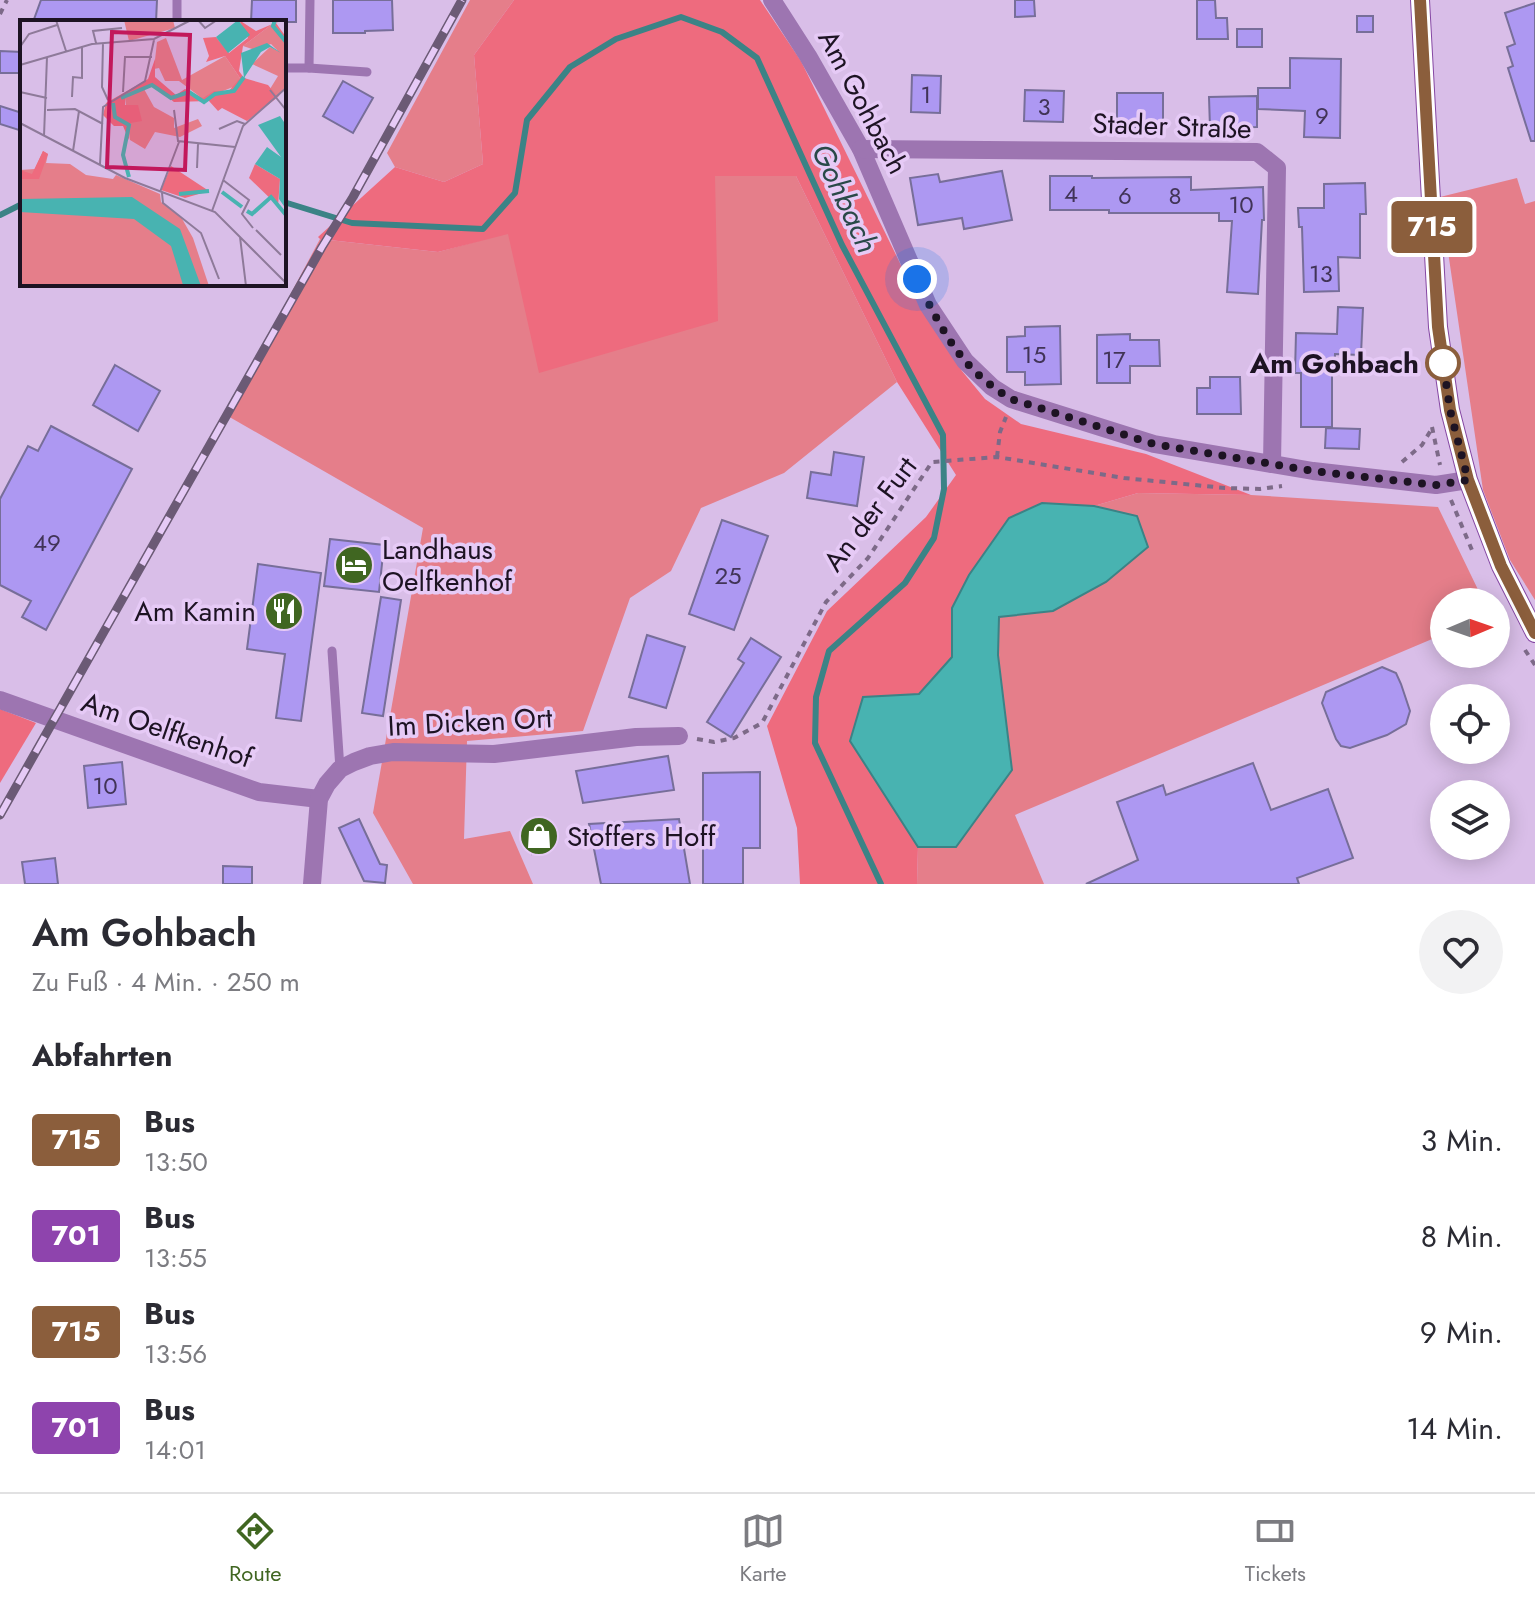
<!DOCTYPE html>
<html lang="de">
<meta charset="utf-8">
<style>
body{margin:0;font-family:Jost,sans-serif;background:#f2f2f3;color:#2b2b33;height:100vh;display:flex;flex-direction:column;font-size:30px;white-space:nowrap}
*{box-sizing:border-box;margin:0}
p{font-size:26px;color:#7c7c81}
.icon{flex:none;width:44px;height:44px;fill:none;stroke:currentColor;stroke-width:2;stroke-linecap:round;stroke-linejoin:round}
.map{position:relative;height:884px;overflow:hidden}
.drawer{display:flex;flex-direction:column;background:#fff;flex:1}
.drawer>*{flex:none}
.badge{padding:0 16px;border-radius:6px;font-size:28px;line-height:52px}
.needle{width:52px;rotate:88deg}
.controls{position:absolute;left:1430px;top:588px;display:grid;gap:16px}
.controls a{display:grid;place-items:center;width:80px;height:80px;border-radius:50%;background:#fff;box-shadow:0 4px 20px #0003;font-size:40px}
.you{position:absolute;width:40px;height:40px;margin:-20px;border:6px solid #fff;border-radius:50%;background:#1a73e8;box-shadow:0 0 0 12px #1a73e833}
.map>.badge{position:absolute;translate:-50% -50%;box-shadow:0 0 0 4px #fff}
h2{padding:0 32px;font-size:30px;line-height:72px}
.round{display:grid;place-items:center;flex:none;width:84px;height:84px;border-radius:42px;background:#f2f2f3}
.head{display:flex;align-items:center;justify-content:space-between;height:136px;padding:0 32px}
h1{font-size:38px;font-weight:600;line-height:60px}
ul{padding:0;list-style:none}
li{display:flex;align-items:center;gap:24px;height:96px;padding:0 32px}
li div{flex:1}
li b{display:block;font-size:30px}
li em{font-style:normal}
li .badge{min-width:88px;font-weight:700;text-align:center}
.tabs{display:flex;justify-content:space-around;align-items:center;height:112px;border-top:2px solid #e1e1e2;background:#fff;font-size:22px;color:#7c7c81}
.tabs a{display:grid;justify-items:center;gap:4px}
.tabs .active{color:#406621}
.map>svg:first-child{display:block}
.green{fill:#e57e8a}
.forest{fill:#ee6b7e}
.water{fill:#48b3b1;stroke:#3b8386;stroke-width:2}
.lines{fill:none;stroke-linecap:round;stroke-linejoin:round}
.stream{stroke:#3b8386;stroke-width:6}
.building{fill:#ad98f2;stroke:#776e99;stroke-width:2}
.path{stroke:#7d6a88;stroke-width:4;stroke-dasharray:6 6;stroke-linecap:butt}
.lane{stroke:#9d75b1;stroke-width:9}
.street{stroke:#9d75b1;stroke-width:18}
.secondary{stroke:#8547a3;stroke-width:20}
.rail-casing{stroke:#6b5a75;stroke-width:9}
.rail{stroke:#e6caf6;stroke-width:6;stroke-dasharray:18;stroke-linecap:butt}
.line-casing{stroke:#fff;stroke-width:18}
.line{stroke:#8b5e3c;stroke-width:12}
.walk{stroke:#1d1323;stroke-width:8;stroke-dasharray:0 14.4}
.stop-dot{fill:#fff;stroke:#8b5e3c;stroke-width:4}
.labels{text-anchor:middle;dominant-baseline:central;stroke-width:7;stroke-linejoin:round;paint-order:stroke}
.number-label{font-size:24px;fill:#413457}
.street-label{font-size:28px;fill:#1d1323;stroke:#e6caf6}
.stop-label{font-size:28px;font-weight:bold;fill:#1d1323;stroke:#e6caf6;text-anchor:end}
.poi-label{font-size:28px;fill:#1d1323;stroke:#e6caf6;text-anchor:start}
.water-label{font-size:30px;font-style:italic;fill:#294948;stroke:#e6caf6}
.inset-river{fill:none;stroke:#48b3b1;stroke-width:4}
.inset-road{fill:none;stroke:#8e7a99;stroke-width:2}
.view{fill:#c2185b;fill-opacity:0.15;stroke:#c2185b;stroke-width:4}
.inset-edge{fill:none;stroke:#1d1323;stroke-width:4}
</style>
<div class="map">
<svg width="1535" height="884" viewBox="0 0 1535 884">
<rect width="100%" height="100%" fill="#d9bee8"/>
<g class="green">
<path d="M 470,0 L 514,0 L 474,55 L 483,164 L 444,182 L 395,167 L 387,153 Z"/>
<path d="M 715,176 L 796,176 L 897,382 L 784,473 L 701,508 L 671,571 L 630,598 L 583,731 L 467,741 L 464,839 L 510,831 L 533,884 L 413,884 L 373,813 L 423,528 L 226,415 L 320,239 L 438,252 Z"/>
<path d="M 1517,178 L 1525,204 L 1535,201 L 1535,600 L 1510,560 L 1483,490 L 1440,197 Z"/>
<path d="M 1138,493 L 1251,495 L 1438,507 L 1484,602 L 1444,602 L 1444,634 L 1015,815 L 1044,884 L 917,884 L 918,847 L 956,847 L 998,655 L 999,617 L 1053,611 L 1136,516 L 1094,506 Z"/>
</g>
<g class="forest">
<path d="M 514,0 L 760,0 L 801,61 L 923,310 L 962,371 L 985,399 L 1021,424 L 1146,454 L 1251,495 L 1138,493 L 1094,506 L 1041,503 L 1009,518 L 969,575 L 952,608 L 952,657 L 919,694 L 863,697 L 850,741 L 918,847 L 917,884 L 800,884 L 797,828 L 767,726 L 827,611 L 926,517 L 956,475 L 897,382 L 796,176 L 715,176 L 718,321 L 539,373 L 508,234 L 438,252 L 320,239 L 318,237 L 395,167 L 444,182 L 483,164 L 474,55 Z"/>
<path d="M 0,709 L 36,723 L 0,783 Z"/>
</g>
<path class="water" d="M 1042,503 L 1094,506 L 1137,516 L 1148,547 L 1106,582 L 1053,611 L 999,617 L 998,655 L 1012,770 L 956,847 L 918,847 L 850,741 L 863,697 L 919,694 L 952,657 L 952,608 L 969,575 L 1009,518 Z"/>
<g class="lines">
<g class="stream">
<path d="M 284,202 L 352,223 L 483,229 L 515,193 L 527,120 L 570,67 L 616,39 L 681,17 L 722,32 L 757,58 L 842,245 L 943,435 L 944,489 L 934,538 L 905,583 L 829,651 L 816,697 L 815,743 L 881,884"/>
<path d="M 0,215 L 22,204"/>
</g>
</g>
<g class="building">
<path d="M 41,0 L 157,0 L 156,22 L 77,20 L 76,22 L 33,22 Z"/>
<path d="M 252,0 L 296,0 L 296,22 L 251,22 Z"/>
<path d="M 333,0 L 392,0 L 393,30 L 365,31 L 365,33 L 333,33 Z"/>
<path d="M 1015,0 L 1034,0 L 1035,16 L 1015,17 Z"/>
<path d="M 1197,0 L 1215,0 L 1216,18 L 1227,18 L 1228,39 L 1197,39 Z"/>
<path d="M 1535,3 L 1535,141 L 1531,141 L 1508,68 L 1513,66 L 1507,47 L 1515,44 L 1505,13 Z"/>
<rect x="1357" y="16" width="16" height="16"/>
<rect x="1237" y="29" width="25" height="18"/>
<path d="M 0,51 L 22,52 L 22,73 L 0,73 Z"/>
<path d="M 1290,58 L 1341,59 L 1340,138 L 1304,137 L 1305,111 L 1258,109 L 1258,88 L 1290,88 Z"/>
<path d="M 912,75 L 941,76 L 940,113 L 911,112 Z"/>
<path d="M 343,81 L 373,98 L 353,133 L 323,116 Z"/>
<path d="M 1025,90 L 1064,91 L 1063,122 L 1024,121 Z"/>
<rect x="1117" y="93" width="46" height="34"/>
<path d="M 1257,96 L 1257,127 L 1210,128 L 1209,97 Z"/>
<path d="M 0,106 L 22,113 L 22,131 L 0,124 Z"/>
<path d="M 1002,171 L 1012,220 L 964,229 L 962,218 L 918,225 L 910,178 L 938,174 L 940,182 Z"/>
<path d="M 1050,176 L 1092,176 L 1092,178 L 1191,177 L 1191,190 L 1263,187 L 1264,220 L 1262,220 L 1258,294 L 1227,292 L 1232,221 L 1219,221 L 1219,213 L 1109,213 L 1109,210 L 1050,210 Z"/>
<path d="M 1365,183 L 1366,214 L 1360,214 L 1360,258 L 1338,257 L 1339,291 L 1304,292 L 1302,227 L 1299,227 L 1298,208 L 1324,208 L 1324,184 Z"/>
<path d="M 1338,307 L 1363,308 L 1361,355 L 1335,354 L 1334,375 L 1332,375 L 1332,427 L 1301,427 L 1301,373 L 1295,373 L 1296,333 L 1337,334 Z"/>
<path d="M 1060,326 L 1061,384 L 1025,385 L 1025,372 L 1007,372 L 1007,337 L 1025,336 L 1025,327 Z"/>
<path d="M 1130,334 L 1130,340 L 1159,340 L 1160,366 L 1130,366 L 1130,383 L 1097,383 L 1097,335 Z"/>
<path d="M 115,365 L 160,391 L 138,431 L 93,405 Z"/>
<path d="M 1210,377 L 1240,377 L 1241,414 L 1197,414 L 1197,388 L 1210,388 Z"/>
<path d="M 51,426 L 132,469 L 46,630 L 22,617 L 31,601 L 0,585 L 0,499 L 28,446 L 38,451 Z"/>
<path d="M 1326,428 L 1360,429 L 1359,449 L 1325,448 Z"/>
<path d="M 834,452 L 864,457 L 857,506 L 807,498 L 811,472 L 831,475 Z"/>
<path d="M 722,520 L 768,536 L 734,630 L 689,614 Z"/>
<path d="M 330,539 L 384,545 L 379,592 L 324,586 Z"/>
<path d="M 258,564 L 321,573 L 301,721 L 276,718 L 285,654 L 247,649 Z"/>
<path d="M 381,597 L 401,600 L 383,716 L 362,713 Z"/>
<path d="M 647,635 L 685,647 L 666,708 L 629,697 Z"/>
<path d="M 751,638 L 781,657 L 731,737 L 707,722 L 744,663 L 738,659 Z"/>
<path d="M 1382,667 L 1396,673 L 1401,684 L 1410,711 L 1406,724 L 1387,735 L 1350,748 L 1341,746 L 1336,739 L 1322,703 L 1326,692 Z"/>
<path d="M 668,756 L 674,790 L 583,803 L 576,771 Z"/>
<path d="M 122,762 L 126,804 L 88,808 L 84,766 Z"/>
<path d="M 1253,763 L 1271,810 L 1328,789 L 1353,858 L 1297,878 L 1299,884 L 1086,884 L 1138,860 L 1117,802 L 1163,785 L 1166,795 Z"/>
<path d="M 760,772 L 760,848 L 743,848 L 743,884 L 703,884 L 703,773 Z"/>
<path d="M 359,819 L 380,864 L 387,865 L 385,883 L 364,881 L 339,828 Z"/>
<path d="M 679,819 L 690,884 L 601,884 L 589,824 Z"/>
<path d="M 545,822 L 553,847 L 532,854 L 524,828 Z"/>
<path d="M 55,858 L 58,884 L 25,884 L 22,862 Z"/>
<path d="M 223,866 L 252,867 L 252,884 L 223,884 Z"/>
</g>
<g class="lines">
<g class="path">
<path d="M 0,14 L 7,0"/>
<path d="M 1432,427 L 1440,465"/>
<path d="M 997,457 L 1000,432 L 1006,417"/>
<path d="M 1402,462 L 1422,445 L 1431,430"/>
<path d="M 1451,500 L 1474,555"/>
<path d="M 1525,650 L 1535,665"/>
<path d="M 697,739 L 714,742 L 734,738 L 762,723 L 826,602 L 868,558 L 932,462 L 997,457 L 1124,478 L 1225,488 L 1260,489 L 1282,486"/>
</g>
<g class="lane">
<path d="M 177,22 L 177,0"/>
<path d="M 284,68 L 309,68 L 310,0"/>
<path d="M 309,68 L 367,72"/>
<path d="M 332,651 L 340,769"/>
</g>
<g class="street">
<path d="M 772,0 L 808,56 L 861,149 L 928,305 L 965,361 L 992,387 L 1011,399 L 1154,444 L 1313,471 L 1436,485 L 1468,480"/>
<path d="M 861,149 L 1257,152 L 1277,168 L 1272,464"/>
<path d="M 0,700 L 259,792 L 319,799"/>
<path d="M 312,884 L 319,799 L 327,784 L 340,769 L 354,762 L 370,756 L 393,752 L 494,754 L 636,737 L 679,736"/>
</g>
<path class="secondary" d="M 1420,0 L 1438,327 L 1450,410 L 1468,480 L 1501,566 L 1535,633"/>
<g class="rail-casing">
<path id="rail" d="M 0,815 L 322,247 L 353,197 L 462,0"/>
</g>
<use href="#rail" class="rail"/>
</g>
<g class="lines">
<g class="line-casing">
<path id="line" d="M 1420,0 L 1438,327 L 1450,410 L 1468,480 L 1501,566 L 1535,633"/>
</g>
<use href="#line" class="line"/>
<path class="walk" d="M 917,279 C 928,304 948,342 966,362 C 979,377 995,389 1011,399 L 1154,444 L 1313,471 L 1436,485 L 1468,480 L 1450,410 L 1442,354 L 1443,363"/>
</g>
<defs>
<g id="hotel-disc" transform="scale(2)"><circle r="9.5" fill="#406621" stroke="#e6caf6"/><path d="M-6-4.5h1.5V1H6V5H4.5V3h-9V5H-6ZM-4 0a1.8 1.8 0 1 1 3.6 0ZM.5 0V-2.5h3Q6-2.5 6 0Z" fill="#fff"/></g>
<g id="restaurant-disc" transform="scale(2)"><circle r="9.5" fill="#406621" stroke="#e6caf6"/><path d="M-5-6h1v4h1v-4h1v4h1v-4h1v5L-1.5 .5V6h-2V.5L-5-1ZM5-6V6H3V1.5H1.5Q1.5-4 5-6Z" fill="#fff"/></g>
<g id="shop-disc" transform="scale(2)"><circle r="9.5" fill="#406621" stroke="#e6caf6"/><path d="M-5-2.5h2.3a2.7 3.5 0 0 1 5.4 0H5L5.5 6h-11ZM-1.5-2.5h3a1.5 2.3 0 0 0-3 0Z" fill="#fff"/></g>
</defs>
<g fill-rule="evenodd">
<use href="#hotel-disc" x="354" y="565"/>
<use href="#restaurant-disc" x="284" y="611"/>
<use href="#shop-disc" x="539" y="836"/>
</g>
<circle class="stop-dot" cx="1443" cy="363" r="16"/>
<g class="labels">
<g class="number-label">
<text x="926" y="94">1</text>
<text x="1044" y="106">3</text>
<text x="1322" y="115">9</text>
<text x="1071" y="193">4</text>
<text x="1125" y="195">6</text>
<text x="1175" y="195">8</text>
<text x="1241" y="204">10</text>
<text x="1321" y="273">13</text>
<text x="1034" y="354">15</text>
<text x="1114" y="359">17</text>
<text x="47" y="542">49</text>
<text x="728" y="575">25</text>
<text x="105" y="785">10</text>
</g>
<g class="street-label">
<text transform="translate(863 102) rotate(62)">Am Gohbach</text>
<text transform="translate(1172 126) rotate(2)">Stader Straße</text>
<text transform="translate(870 514) rotate(-53)">An der Furt</text>
<text transform="translate(470 722) rotate(-3)">Im Dicken Ort</text>
<text transform="translate(167 730) rotate(19)">Am Oelfkenhof</text>
</g>
<g class="stop-label">
<text x="1419" y="363">Am Gohbach</text>
</g>
<g class="poi-label">
<text x="382" y="549">Landhaus<tspan x="382" dy="32">Oelfkenhof</tspan></text>
<text x="256" y="611" text-anchor="end">Am Kamin</text>
<text x="567" y="836">Stoffers Hoff</text>
</g>
<g class="water-label">
<text transform="translate(845 198) rotate(65)">Gohbach</text>
</g>
</g>
<g transform="translate(20 20)">
<rect width="266" height="266" fill="#d9bee8"/>
<path d="M 104,0 L 153,0 L 155,8 L 109,21 ZM 251,5 L 266,24 L 266,67 L 258,77 L 250,69 L 258,56 L 232,44 L 250,27 L 258,31 L 251,24 L 235,30 L 223,26 ZM 146,18 L 162,60 L 205,36 L 220,58 L 218,65 L 183,79 L 159,61 L 145,61 L 139,48 L 134,49 L 137,22 ZM 124,69 L 134,87 L 154,98 L 154,108 L 178,99 L 182,106 L 160,117 L 135,112 L 125,129 L 110,120 L 105,78 ZM 23,131 L 28,134 L 26,143 L 50,144 L 66,155 L 93,159 L 96,155 L 140,174 L 141,182 L 161,197 L 173,218 L 189,266 L 0,266 L 0,150 L 15,149 Z" fill="#e57e8a"/>
<path d="M 219,0 L 236,11 L 262,0 L 256,3 L 266,17 L 266,24 L 251,5 L 223,26 L 219,51 L 224,58 L 248,65 L 258,77 L 227,101 L 202,88 L 198,91 L 189,81 L 154,82 L 132,65 L 105,78 L 105,85 L 118,85 L 122,101 L 110,103 L 109,120 L 103,106 L 94,106 L 83,95 L 86,83 L 128,59 L 135,39 L 135,57 L 156,75 L 165,69 L 183,78 L 194,71 L 208,72 L 220,58 L 205,36 L 186,42 L 189,36 L 183,18 L 196,17 L 209,33 L 228,18 ZM 23,131 L 28,134 L 19,159 L 0,159 L 0,150 L 12,154 ZM 235,144 L 260,159 L 258,186 L 229,158 ZM 151,146 L 189,171 L 165,178 L 141,170 Z" fill="#ee6b7e"/>
<path d="M 218,0 L 230,15 L 208,33 L 196,17 ZM 247,23 L 261,33 L 250,27 L 241,32 L 224,58 L 221,33 ZM 260,96 L 266,105 L 266,189 L 259,179 L 260,159 L 235,144 L 247,127 L 261,137 L 238,105 ZM 112,177 L 160,209 L 181,266 L 163,265 L 151,226 L 114,199 L 0,192 L 0,179 Z" fill="#48b3b1"/>
<path class="inset-river" d="M 255,0 L 253,6 L 266,22M 101,78 L 132,65 L 151,78 L 169,72 L 184,82 L 195,74 L 214,71 L 224,57M 93,83 L 95,97 L 109,105 L 103,135 L 109,157M 202,172 L 222,187M 159,174 L 189,171M 227,191 L 232,194 L 251,177 L 266,195"/>
<path class="inset-road" d="M 36,0 L 46,31M 178,0 L 185,8 L 197,0M 76,23 L 73,11 L 102,8M 83,23 L 82,67 L 88,80M 0,27 L 9,14 L 37,5M 0,45 L 72,24 L 134,19 L 171,0M 250,70 L 266,90M 0,72 L 27,78M 103,72 L 105,37 L 132,37M 52,77 L 53,57 L 62,58 L 62,26M 27,90 L 55,89 L 83,104M 154,90 L 158,121 L 215,127M 0,103 L 105,158 L 195,192 L 266,263M 199,109 L 217,101 L 225,104M 24,116 L 27,37M 53,131 L 59,91M 80,144 L 83,87 L 125,61 L 134,20M 177,148 L 178,124M 203,160 L 229,180 L 222,194 L 233,208M 140,172 L 159,122M 142,173 L 143,183 L 181,213 L 199,259M 192,191 L 223,106 L 266,68M 236,210 L 261,235M 220,217 L 226,266"/>
<path class="view" d="M 92,12 L 170,15 L 165,150 L 87,147 Z"/>
<rect width="266" height="266" class="inset-edge"/>
</g>
</svg>
<div class="controls">
<a><svg class="needle" viewBox="-14 -14 28 28"><path d="M0-13l5 13h-10z" fill="#e53935"/><path d="M0 13l5-13h-10z" fill="#7c7c81"/></svg></a>
<a><svg class="icon" aria-label="locate" viewBox="0 0 24 24"><circle cx="12" cy="12" r="6"/><path d="M12 2v4M12 18v4M2 12h4M18 12h4"/></svg></a>
<a><svg class="icon" aria-label="layers" viewBox="0 0 24 24"><path d="M12 4l9 5-9 5-9-5zM3 14l9 5 9-5"/></svg></a>
</div>
<div class="you" style="left:917px;top:279px"></div>
<b class="badge" style="left:1432px;top:227px;background:#8b5e3c;color:#fff">715</b>
</div>
<section class="drawer">
<div class="head"><div><h1>Am Gohbach</h1><p>Zu Fuß · 4 Min. · 250 m</p></div><a class="round"><svg class="icon" aria-label="heart" viewBox="0 0 24 24"><path d="M12 20l-8-8c-3-5 5-10 8-4 3-6 11-1 8 4z"/></svg></a></div>
<h2>Abfahrten</h2>
<ul>
<li><span class="badge" style="background:#8b5e3c;color:#fff">715</span><div><b>Bus</b><p>13:50</p></div><em>3 Min.</em></li>
<li><span class="badge" style="background:#8e44ad;color:#fff">701</span><div><b>Bus</b><p>13:55</p></div><em>8 Min.</em></li>
<li><span class="badge" style="background:#8b5e3c;color:#fff">715</span><div><b>Bus</b><p>13:56</p></div><em>9 Min.</em></li>
<li><span class="badge" style="background:#8e44ad;color:#fff">701</span><div><b>Bus</b><p>14:01</p></div><em>14 Min.</em></li>
</ul>
</section>
<nav class="tabs">
<a class="active"><svg class="icon" aria-label="directions" viewBox="0 0 24 24"><path d="M12 3l9 9-9 9-9-9zM9 14v-3h6M13 9l2 2-2 2"/></svg>Route</a>
<a><svg class="icon" aria-label="map" viewBox="0 0 24 24"><path d="M3 6l6-2 6 2 6-2v14l-6 2-6-2-6 2zM9 4v14M15 6v14"/></svg>Karte</a>
<a><svg class="icon" aria-label="tickets" viewBox="0 0 24 24"><path d="M3 7h18v10H3zM15 7v10"/></svg>Tickets</a>
</nav>
